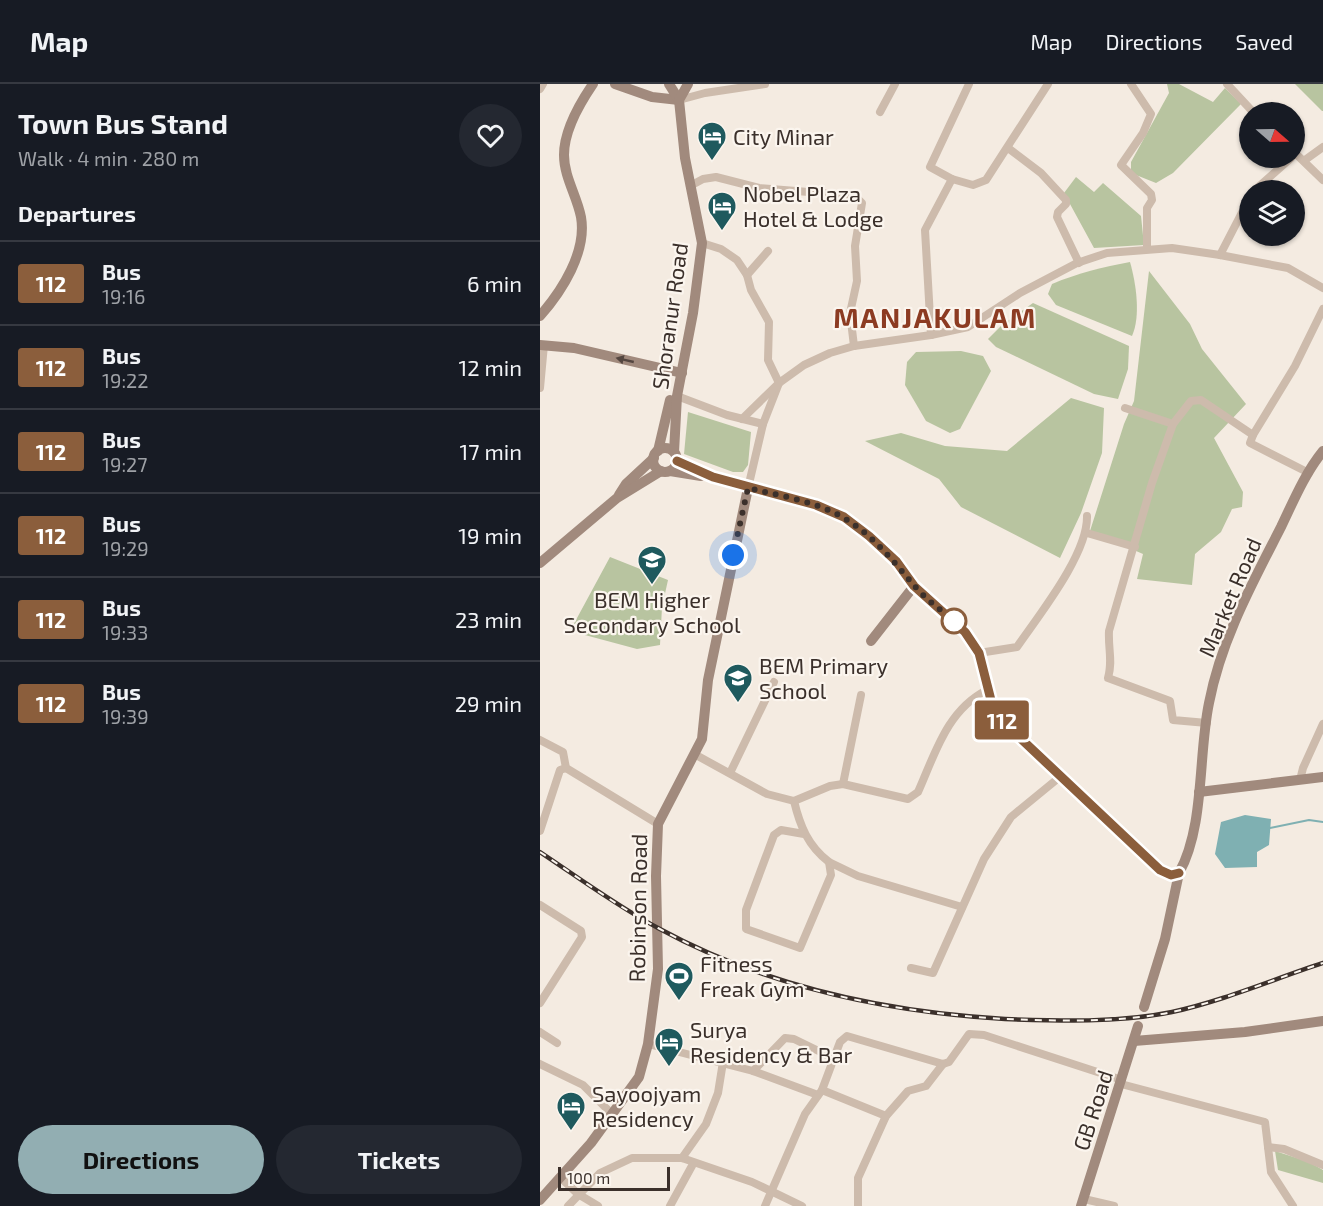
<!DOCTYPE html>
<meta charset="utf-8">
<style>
body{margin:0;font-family:"Exo 2",sans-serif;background:#242831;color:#f1f3f6;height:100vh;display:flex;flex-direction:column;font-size:22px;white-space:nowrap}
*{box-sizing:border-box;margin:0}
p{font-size:20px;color:#9ea1a6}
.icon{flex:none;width:33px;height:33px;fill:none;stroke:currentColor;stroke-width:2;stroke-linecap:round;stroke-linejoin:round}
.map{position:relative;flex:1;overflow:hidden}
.side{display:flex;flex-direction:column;background:#171b24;width:540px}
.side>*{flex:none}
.badge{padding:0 12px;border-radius:4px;font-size:21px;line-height:39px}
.needle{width:39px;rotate:110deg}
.controls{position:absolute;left:699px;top:18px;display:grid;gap:12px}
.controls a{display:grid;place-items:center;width:66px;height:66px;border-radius:50%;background:#171b24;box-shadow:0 2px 4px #0004;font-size:30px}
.scale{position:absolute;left:18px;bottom:15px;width:112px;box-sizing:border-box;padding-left:6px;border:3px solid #3b302b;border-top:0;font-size:16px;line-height:21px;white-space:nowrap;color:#3b302b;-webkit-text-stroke:4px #fbf5ee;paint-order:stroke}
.you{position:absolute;width:30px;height:30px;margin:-15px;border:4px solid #fff;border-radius:50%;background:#1a73e8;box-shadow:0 0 0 9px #1a73e833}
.map>.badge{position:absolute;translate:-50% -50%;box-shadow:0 0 0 3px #fff}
h2{padding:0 18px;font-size:22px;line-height:54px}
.round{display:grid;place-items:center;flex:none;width:63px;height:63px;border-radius:32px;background:#242831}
.headline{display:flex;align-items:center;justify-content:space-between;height:102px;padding:0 18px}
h1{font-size:28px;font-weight:700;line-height:45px}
.action{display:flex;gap:12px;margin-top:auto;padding:12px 18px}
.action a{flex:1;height:69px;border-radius:36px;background:#92aeb2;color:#111;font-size:24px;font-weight:700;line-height:69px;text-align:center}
.action a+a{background:#242831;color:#f1f3f6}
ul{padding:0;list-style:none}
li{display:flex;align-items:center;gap:18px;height:84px;padding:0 18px;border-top:2px solid #363941}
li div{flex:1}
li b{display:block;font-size:22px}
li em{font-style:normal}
li .badge{min-width:66px;font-weight:700;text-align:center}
header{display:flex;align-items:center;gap:36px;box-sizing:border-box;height:84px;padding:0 30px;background:#171b24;border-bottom:2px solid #363941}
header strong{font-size:28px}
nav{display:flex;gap:33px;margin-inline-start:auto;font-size:21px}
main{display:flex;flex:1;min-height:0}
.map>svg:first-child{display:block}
.green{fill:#b8c4a0}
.water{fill:#7fb0b2}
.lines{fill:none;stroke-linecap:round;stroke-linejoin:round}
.stream{stroke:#7fb0b2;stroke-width:2}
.street{stroke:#cdbbac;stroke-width:8}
.secondary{stroke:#a18a7d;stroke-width:10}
.rail-casing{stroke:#3b302b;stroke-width:4.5}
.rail{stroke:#fbf5ee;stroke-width:2;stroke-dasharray:7;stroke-linecap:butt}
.oneway{fill:#544640}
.line-casing{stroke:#fff;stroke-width:14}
.line{stroke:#8b5e3c;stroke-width:9}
.walk{stroke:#3b302b;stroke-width:6;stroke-dasharray:0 10.8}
.stop-dot{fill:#fff;stroke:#8b5e3c;stroke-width:3}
.labels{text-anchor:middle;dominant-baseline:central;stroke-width:4.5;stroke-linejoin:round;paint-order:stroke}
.poi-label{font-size:22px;fill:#3b302b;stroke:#fbf5ee;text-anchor:start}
.street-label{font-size:22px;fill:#3b302b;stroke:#fbf5ee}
.district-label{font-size:28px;font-weight:bold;letter-spacing:1.5px;fill:#8c3b22;stroke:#fbf5ee}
</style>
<header>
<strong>Map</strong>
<nav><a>Map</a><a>Directions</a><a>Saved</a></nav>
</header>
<main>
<section class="side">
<div class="headline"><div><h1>Town Bus Stand</h1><p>Walk · 4 min · 280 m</p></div><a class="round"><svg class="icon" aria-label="heart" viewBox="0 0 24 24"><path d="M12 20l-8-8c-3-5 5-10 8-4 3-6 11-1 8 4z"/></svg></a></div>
<h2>Departures</h2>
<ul>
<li><span class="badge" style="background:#8b5e3c;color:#fff">112</span><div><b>Bus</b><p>19:16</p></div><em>6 min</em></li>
<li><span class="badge" style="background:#8b5e3c;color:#fff">112</span><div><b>Bus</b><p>19:22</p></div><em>12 min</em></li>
<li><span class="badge" style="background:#8b5e3c;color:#fff">112</span><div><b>Bus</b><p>19:27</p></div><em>17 min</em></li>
<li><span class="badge" style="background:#8b5e3c;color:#fff">112</span><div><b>Bus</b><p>19:29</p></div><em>19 min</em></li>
<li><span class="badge" style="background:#8b5e3c;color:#fff">112</span><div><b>Bus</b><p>19:33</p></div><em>23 min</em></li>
<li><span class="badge" style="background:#8b5e3c;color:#fff">112</span><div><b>Bus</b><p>19:39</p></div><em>29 min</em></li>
</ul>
<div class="action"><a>Directions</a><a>Tickets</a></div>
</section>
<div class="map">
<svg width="783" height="1122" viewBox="0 0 783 1122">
<rect width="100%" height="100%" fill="#f4ebe1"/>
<g class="green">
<path d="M 627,0 L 639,0 L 673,18 L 685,4 L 701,20 L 633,89 L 616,99 L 591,89 L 591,78 L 629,9 Z"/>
<path d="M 755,0 L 783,0 L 783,27 L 782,27 Z"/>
<path d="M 536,93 L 554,108 L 563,99 L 601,132 L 604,161 L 554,164 L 524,109 Z"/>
<path d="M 590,178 C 596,199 601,232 592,252 L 516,221 L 508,210 L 512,200 C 538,189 563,183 590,178 Z"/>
<path d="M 609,187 L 650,240 L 662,265 L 706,320 L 674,354 L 703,408 L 702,423 L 692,425 L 681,448 L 655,470 L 652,501 L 597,495 L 603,470 L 550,447 L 584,340 L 594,317 Z"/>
<path d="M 493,219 L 589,262 L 588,285 L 578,315 L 554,310 L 456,263 L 448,255 L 462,241 Z"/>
<path d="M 421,267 L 443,272 L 451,287 L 420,345 L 410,349 L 386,337 L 365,301 L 367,278 L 376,268 Z"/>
<path d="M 531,314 L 564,324 L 562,369 L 541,429 L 520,474 L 421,423 L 399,395 L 325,357 L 361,349 L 405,362 L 467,367 Z"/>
<path d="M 148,328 L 211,348 L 208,381 L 203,388 L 193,388 L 144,370 Z"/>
<path d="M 70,473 L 128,496 L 122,523 L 120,561 L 97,565 L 30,547 Z"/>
<path d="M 735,1067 L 769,1078 L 783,1086 L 783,1099 L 738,1086 Z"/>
</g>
<path class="water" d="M 705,731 L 731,735 L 729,761 L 717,768 L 717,783 L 685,784 L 675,770 L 681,738 Z"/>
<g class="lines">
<path class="stream" d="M 730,744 L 769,736 L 783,738"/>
<g class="street">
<path d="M 591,0 L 611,30 L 603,49 L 581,81 L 611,110 L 612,116 L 607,124 L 607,165"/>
<path d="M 687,0 L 713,28"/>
<path d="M 0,5 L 3,0"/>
<path d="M 139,16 L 165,9 L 225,0"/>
<path d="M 340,28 L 355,0"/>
<path d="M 468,64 L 501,89 L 526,116 L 526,120 L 518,128 L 517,133 L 539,179"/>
<path d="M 754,68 L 783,96"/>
<path d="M 765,76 L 783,63"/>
<path d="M 412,95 L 433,101 L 446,96 L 508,0"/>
<path d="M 150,102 L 163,95 L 176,93 L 219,104 L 306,111 L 317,114 L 322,119 L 315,162 L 317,197 L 310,229 L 314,262"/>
<path d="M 715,106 L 751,74"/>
<path d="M 162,159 L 181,165 L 197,176 L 207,191 L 211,206 L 229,238 L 228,276 L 239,299 L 223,340 L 208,404"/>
<path d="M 680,171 L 710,113"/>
<path d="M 207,191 L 228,167"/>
<path d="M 391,251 L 385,146 L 412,95 L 390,83 L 429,0"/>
<path d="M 0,304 L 4,261"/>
<path d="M 137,312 L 187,331 L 223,340"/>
<path d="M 585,324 L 633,340"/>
<path d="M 202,335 L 239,299 L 264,281 L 290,269 L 314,262 L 391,251 L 428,243 L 480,209 L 537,179 L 567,169 L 632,164 L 680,171 L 748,184 L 783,204"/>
<path d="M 713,351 L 755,282 L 783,225"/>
<path d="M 547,449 L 595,463"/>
<path d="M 439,569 L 477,563 C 499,531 548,470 547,432"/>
<path d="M 667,639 L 633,636 L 630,617 L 568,594 C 573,577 568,565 569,547 L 612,399 L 633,340 L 651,317 L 661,316 L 713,351 L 710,359 L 769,389"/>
<path d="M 0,656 L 23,668 L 26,684 L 118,740"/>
<path d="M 156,671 L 227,710 L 254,717 L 290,702 L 303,700 L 368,715 L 378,708 C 395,670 407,626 447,606"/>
<path d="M 190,689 L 234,598"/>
<path d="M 760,696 L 763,684 L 783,640"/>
<path d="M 303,700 L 321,611"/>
<path d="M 254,717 C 260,742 268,762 289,778 L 291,791 L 260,864 L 206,845 L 206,826 L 234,751 L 241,746 L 264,750"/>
<path d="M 0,747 L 20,686 L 26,684"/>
<path d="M 289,778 L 318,792 L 422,823"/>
<path d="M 0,821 L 41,847 L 42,853 L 0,919"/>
<path d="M 371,884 L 393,889 L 444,775 L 471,733 L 521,692"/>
<path d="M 0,948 L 17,959"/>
<path d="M 108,960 L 213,987 L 278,1011"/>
<path d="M 0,980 L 43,1001 L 72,1030"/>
<path d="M 213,987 L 245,954 L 254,955 L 293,974"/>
<path d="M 581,1000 L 725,1038 L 731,1088 L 753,1122"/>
<path d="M 282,1006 L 346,1032"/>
<path d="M 728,1063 L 744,1065 L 783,1081"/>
<path d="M 142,1074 L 166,1040 L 178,1009 L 183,978"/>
<path d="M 22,1095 L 38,1110 L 58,1122"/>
<path d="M 544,1115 L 574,1122"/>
<path d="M 28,1122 L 60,1089 L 92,1074 L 142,1074 L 212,1098 L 262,1122"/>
<path d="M 130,1122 L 153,1080"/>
<path d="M 225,1122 L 265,1030 L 282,1006 L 300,958 L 307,952 L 403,980 L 409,978 L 429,950 L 444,951 L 582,996"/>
<path d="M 318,1122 L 318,1094 L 346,1032 L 368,1007 L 386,1002 L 403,980"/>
</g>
<g class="secondary">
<path d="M 75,0 L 112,13 L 139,16"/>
<path d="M 129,0 L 139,16"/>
<path d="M 0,232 C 22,207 47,168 41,133 C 37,112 24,93 24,71 C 24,47 40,19 53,0"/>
<path d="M 0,261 L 34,264 L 142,289"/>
<circle cx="125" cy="376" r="12"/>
<path d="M 118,367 L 130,316"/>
<path d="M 134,368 L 137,312 L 153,229 L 162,159 L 145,74 L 139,16 L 148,0"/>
<path d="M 137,377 L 173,393 L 276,421 L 304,433 L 329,452 L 356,477 L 374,502 L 425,548 L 439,569 L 452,624 L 460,635 L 620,786 L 631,791 L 639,789"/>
<path d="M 130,387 L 161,392"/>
<path d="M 79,411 L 86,400 L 114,374"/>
<path d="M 0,479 L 77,414 L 121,387"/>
<path d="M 331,557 L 374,502"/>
<path d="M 659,708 L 783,693"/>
<path d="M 604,923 L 625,855 L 639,789 C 665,742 658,671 669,619 C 681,556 712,500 741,443 C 753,418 765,389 783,367"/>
<path d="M 594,957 L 705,948 L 783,937"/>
<path d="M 0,1116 L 51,1059 L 99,993 L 108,960 L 118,885 L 116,792 L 118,740 L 162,655 L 168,596 L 208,404"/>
<path d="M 541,1122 L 598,942"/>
</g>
<g class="rail-casing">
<path id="rail" d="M 0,768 C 39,794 77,822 118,844 C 226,903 344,928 465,935 C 520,937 578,939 632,928 C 683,917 734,895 783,879"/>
</g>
<use href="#rail" class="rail"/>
</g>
<defs><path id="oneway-solid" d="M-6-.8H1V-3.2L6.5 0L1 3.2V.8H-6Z" transform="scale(1.5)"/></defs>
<use class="oneway" href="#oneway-solid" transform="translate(85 276) rotate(-167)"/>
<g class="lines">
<g class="line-casing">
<path id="line" d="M 137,377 L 173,393 L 276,421 L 304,433 L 329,452 L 356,477 L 374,502 L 425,548 L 439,569 L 453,624 L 460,635 L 620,786 L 631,791 L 639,789"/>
</g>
<use href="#line" class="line"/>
<path class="walk" d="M 193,471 L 208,404 C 240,412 276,417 304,434 C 333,451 352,476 373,500 C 384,514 401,526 414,537"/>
</g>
<defs>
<g id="hotel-pin" transform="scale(1.5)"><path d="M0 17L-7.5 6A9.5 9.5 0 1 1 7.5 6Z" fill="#1f5a5e" stroke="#fbf5ee"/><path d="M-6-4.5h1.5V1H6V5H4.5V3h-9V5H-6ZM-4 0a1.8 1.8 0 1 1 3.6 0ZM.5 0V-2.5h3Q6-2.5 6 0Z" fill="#fff"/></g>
<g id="school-pin" transform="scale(1.5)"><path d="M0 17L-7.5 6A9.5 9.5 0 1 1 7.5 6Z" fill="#1f5a5e" stroke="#fbf5ee"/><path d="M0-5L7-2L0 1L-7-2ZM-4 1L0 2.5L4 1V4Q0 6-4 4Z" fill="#fff"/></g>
<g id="stadium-pin" transform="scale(1.5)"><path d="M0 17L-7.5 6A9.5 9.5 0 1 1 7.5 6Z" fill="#1f5a5e" stroke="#fbf5ee"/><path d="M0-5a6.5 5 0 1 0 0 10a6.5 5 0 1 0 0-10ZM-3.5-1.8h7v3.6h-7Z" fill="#fff"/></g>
</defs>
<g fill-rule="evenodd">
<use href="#hotel-pin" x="172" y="52"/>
<use href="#hotel-pin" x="182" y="122"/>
<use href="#school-pin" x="112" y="476"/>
<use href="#school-pin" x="198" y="594"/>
<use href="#stadium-pin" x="139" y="892"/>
<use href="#hotel-pin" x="129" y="958"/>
<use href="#hotel-pin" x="31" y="1022"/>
</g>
<circle class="stop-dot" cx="414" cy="537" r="12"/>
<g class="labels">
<g class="poi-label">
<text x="193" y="52">City Minar</text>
<text x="203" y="109">Nobel Plaza<tspan x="203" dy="25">Hotel &amp; Lodge</tspan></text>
<text x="112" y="515" text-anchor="middle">BEM Higher<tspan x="112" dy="25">Secondary School</tspan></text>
<text x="219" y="581">BEM Primary<tspan x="219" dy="25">School</tspan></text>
<text x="160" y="879">Fitness<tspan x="160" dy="25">Freak Gym</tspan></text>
<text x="150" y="945">Surya<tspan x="150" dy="25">Residency &amp; Bar</tspan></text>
<text x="52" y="1009">Sayoojyam<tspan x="52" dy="25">Residency</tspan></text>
</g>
<g class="street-label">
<text transform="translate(129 232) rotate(-82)">Shoranur Road</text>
<text transform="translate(689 513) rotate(-67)">Market Road</text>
<text transform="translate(97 824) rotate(-89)">Robinson Road</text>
<text transform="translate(552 1026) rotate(-72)">GB Road</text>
</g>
<g class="district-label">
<text x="395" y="233">MANJAKULAM</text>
</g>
</g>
</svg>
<div class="controls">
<a><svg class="needle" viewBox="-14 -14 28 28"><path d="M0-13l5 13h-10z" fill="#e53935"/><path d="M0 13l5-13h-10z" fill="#9ea1a6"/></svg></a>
<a><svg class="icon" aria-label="layers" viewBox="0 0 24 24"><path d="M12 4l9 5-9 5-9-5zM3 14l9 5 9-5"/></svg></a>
</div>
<div class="scale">100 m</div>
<div class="you" style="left:193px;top:471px"></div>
<b class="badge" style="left:462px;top:636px;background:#8b5e3c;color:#fff">112</b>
</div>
</main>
